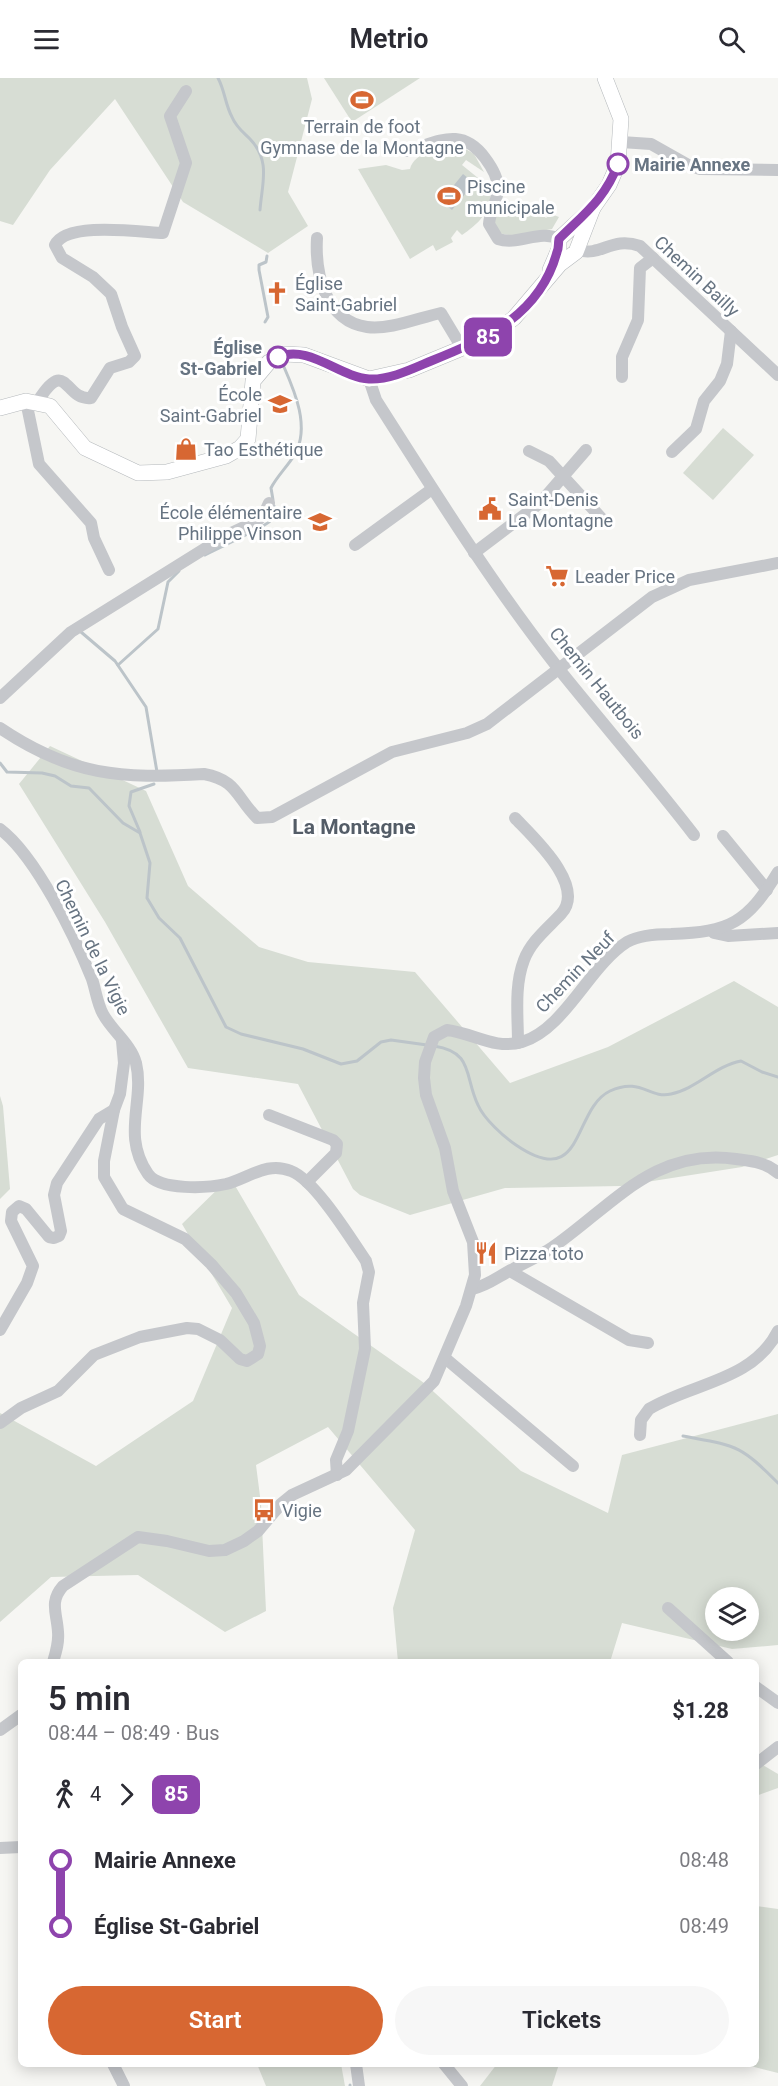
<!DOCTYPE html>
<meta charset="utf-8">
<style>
body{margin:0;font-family:Roboto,sans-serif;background:#f7f7f7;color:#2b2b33;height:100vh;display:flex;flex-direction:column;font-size:22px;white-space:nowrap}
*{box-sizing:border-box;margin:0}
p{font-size:20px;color:#7c7c81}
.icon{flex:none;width:33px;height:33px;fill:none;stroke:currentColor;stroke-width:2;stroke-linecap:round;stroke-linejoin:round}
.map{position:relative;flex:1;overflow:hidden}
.panel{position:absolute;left:18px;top:1581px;width:741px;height:408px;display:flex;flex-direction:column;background:#fff;border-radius:9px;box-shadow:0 3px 15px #0003}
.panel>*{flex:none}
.badge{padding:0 12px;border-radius:9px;font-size:21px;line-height:39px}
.buttons{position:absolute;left:705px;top:1509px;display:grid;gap:12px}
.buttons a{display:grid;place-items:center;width:54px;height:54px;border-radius:50%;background:#fff;box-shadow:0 3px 15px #0003;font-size:30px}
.map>.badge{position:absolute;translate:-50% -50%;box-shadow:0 0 0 3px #fff}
.legs{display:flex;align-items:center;gap:9px;height:66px;padding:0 30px;font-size:20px}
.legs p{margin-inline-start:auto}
.summary{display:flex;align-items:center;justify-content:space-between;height:102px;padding:0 30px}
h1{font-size:33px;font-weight:600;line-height:45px}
.button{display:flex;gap:12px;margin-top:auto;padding:12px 30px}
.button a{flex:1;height:69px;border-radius:36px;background:#d76732;color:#fff;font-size:24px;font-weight:600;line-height:69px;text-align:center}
.button a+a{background:#f7f7f7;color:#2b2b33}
ul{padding:0 30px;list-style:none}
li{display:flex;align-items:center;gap:21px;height:66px;font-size:22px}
li i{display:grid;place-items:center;width:9px;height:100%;margin:0 8px;background:currentColor}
li i::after{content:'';width:15px;height:15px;margin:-8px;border:4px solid;border-radius:50%;background:#fff}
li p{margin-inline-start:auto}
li:first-child i{background:linear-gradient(#0000 50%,currentColor 0)}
li:last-child i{background:linear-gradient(currentColor 50%,#0000 0)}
header{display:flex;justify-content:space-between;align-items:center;height:78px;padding:0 30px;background:#fff;font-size:27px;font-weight:600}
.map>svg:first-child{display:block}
.green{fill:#d7ddd4;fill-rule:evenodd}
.water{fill:#bcc4c9}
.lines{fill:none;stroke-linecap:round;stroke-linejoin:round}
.stream{stroke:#bcc4c9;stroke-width:3}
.major-casing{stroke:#b5b9bc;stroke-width:16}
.minor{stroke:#c5c7cb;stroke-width:12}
.major{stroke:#fff;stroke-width:15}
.line-1-casing{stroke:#fff;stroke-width:14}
.line-1{stroke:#8e44ad;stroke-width:9}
.stop-1-dot{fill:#fff;stroke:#8e44ad;stroke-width:3}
.labels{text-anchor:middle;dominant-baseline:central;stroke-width:6;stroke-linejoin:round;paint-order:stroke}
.poi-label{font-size:18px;fill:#677482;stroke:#fff;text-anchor:start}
.stop-label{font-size:18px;font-weight:bold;fill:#677482;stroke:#fff;text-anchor:start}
.street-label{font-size:18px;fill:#677482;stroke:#fff}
.quarter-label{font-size:21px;font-weight:bold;fill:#545d68;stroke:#fff}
</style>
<header><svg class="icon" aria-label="menu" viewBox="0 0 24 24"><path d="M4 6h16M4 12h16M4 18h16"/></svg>Metrio<svg class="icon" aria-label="search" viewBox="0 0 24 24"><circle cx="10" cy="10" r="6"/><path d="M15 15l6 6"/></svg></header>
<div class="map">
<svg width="778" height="2008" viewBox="0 0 778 2008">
<rect width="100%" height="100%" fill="#f6f6f3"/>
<g class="green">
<path d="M 0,0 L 307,0 L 312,21 L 288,114 L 308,148 L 268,175 L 183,124 L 115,21 L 50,92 L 13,147 L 0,143 Z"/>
<path d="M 324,0 L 420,0 L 352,44 Z"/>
<path d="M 459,67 L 474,76 L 484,94 L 466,82 L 462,87 L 483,104 L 491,115 C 489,136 478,146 462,157 L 457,152 L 451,160 L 453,164 L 436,173 L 433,167 L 410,181 L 358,91 L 386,87 L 402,92 L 410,91 C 414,74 443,68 459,67 Z"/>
<path d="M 507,123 L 523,128 L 529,125 L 546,140 L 551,136 L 559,139 L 552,151 L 514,158 L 498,155 L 493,145 L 500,127 Z"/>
<path d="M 723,350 L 754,377 L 713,422 L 683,395 Z"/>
<path d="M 50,668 L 146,713 L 188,808 L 259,869 L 308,884 L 415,894 L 510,1005 L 608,969 L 734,903 L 778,929 L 778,1077 L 742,1089 L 621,1108 L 505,1110 L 410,1137 L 360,1117 L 353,1111 L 298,1006 L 188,990 L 105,844 L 19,706 Z"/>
<path d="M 0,1018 L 3,1028 L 10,1111 L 0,1121 Z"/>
<path d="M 230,1099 L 299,1217 L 424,1305 L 521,1393 L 608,1435 L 622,1377 L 778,1336 L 778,1567 L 732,1571 L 622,1545 L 610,1584 L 398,1584 L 393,1530 L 415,1452 L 328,1349 L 256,1387 L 261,1426 L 266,1533 L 225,1554 L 138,1497 L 51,1499 L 0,1544 L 0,1335 L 96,1388 L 193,1323 L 232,1230 L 182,1146 ZM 716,1520 L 748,1520 L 748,1552 L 716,1552 Z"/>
<path d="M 756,1683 L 778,1696 L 778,1710 L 756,1718 Z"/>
<path d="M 756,1828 L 778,1831 L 778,1995 L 743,1986 L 756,1986 Z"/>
<path d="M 257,1986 L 341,1986 L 345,2008 L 266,2008 Z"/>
<path d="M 497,1986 L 559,1986 L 552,2008 L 480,2008 Z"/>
</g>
<path class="water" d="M 463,96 L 474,105 L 452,132 L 441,123 Z"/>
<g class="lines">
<g class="stream">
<path d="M 218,0 C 225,13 225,26 232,39 C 236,49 243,54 250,61 C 271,83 262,105 260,132"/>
<path d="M 265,244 L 268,239 L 259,192 L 259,187 L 266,184 L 267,178"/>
<path d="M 273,422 L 271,410 C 277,398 288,388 295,376 C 310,349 295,314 284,289"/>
<path d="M 205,477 C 216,471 267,448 270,443 C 273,439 273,433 274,428"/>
<path d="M 81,554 L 115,583 L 146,629 L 157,694"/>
<path d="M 118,587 L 158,551 L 168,504 L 179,493"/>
<path d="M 0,685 L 7,694 L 42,695 L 55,698 L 71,708 L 89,710 L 123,745 L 140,755 L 150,785 L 147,820 L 159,840 L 180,860 L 226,949 L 241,956 L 303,971 L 341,986 L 357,983 L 381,964 L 391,962 L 427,967"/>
<path d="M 140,754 L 129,728 L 131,714 L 154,706"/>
<path d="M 434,968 C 474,974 464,998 478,1027 C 484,1041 504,1059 516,1067 C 585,1114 572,1031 610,1013 C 641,999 649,1021 671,1016 C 696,1011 715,988 741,983 L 762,994 L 778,999"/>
<path d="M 683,1358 C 737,1368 739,1366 778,1405"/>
<path d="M 350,2007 L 350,2008"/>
</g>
<g class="major-casing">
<g id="major">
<path d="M 550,192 L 559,171 L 559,161 L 593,130 L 609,107 L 618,86 L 621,41 L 605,0"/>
<path d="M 0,330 L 26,323 L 50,328 L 85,370 L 138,395 L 167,394 L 226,378 L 240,370 L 248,361 L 253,303 L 269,284 L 284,276 L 304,277 L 369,301 L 409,292 L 489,259 L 514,240 L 560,186 L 576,174 L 593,130"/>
</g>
</g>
<g class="minor">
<path d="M 621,64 L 651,66 L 690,88 L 700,91 L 778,92"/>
<path d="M 407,73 C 439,64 461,48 485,80 C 491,88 498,100 498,110 C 498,122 490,133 489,146 L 498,161 C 518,168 540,151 559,161"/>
<path d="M 317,160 C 315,195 325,243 367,249 C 390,252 418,240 441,235 L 462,270"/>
<path d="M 578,172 C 602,179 611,158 640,168 L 778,297"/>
<path d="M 622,299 L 622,279 L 638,242 L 640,190 L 653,180"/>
<path d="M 369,301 L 376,322 C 434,413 491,505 558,590 C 603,646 650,700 694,757"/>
<path d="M 26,323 L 39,386 L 91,445 L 94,460 L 109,492"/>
<path d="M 38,323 C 67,277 64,323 91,320 L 110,290 L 129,284 L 135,278 L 122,249 L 111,216 L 93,199 L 62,180 L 55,167 C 66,143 140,154 163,155 L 186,85 L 170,38 L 186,13"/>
<path d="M 529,373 L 549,383 L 604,443"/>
<path d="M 672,374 L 696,351 L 704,323 L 720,303 L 727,286 L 731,253"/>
<path d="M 355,467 L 432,411"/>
<path d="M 474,475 L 540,425 L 586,372"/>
<path d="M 0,620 L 71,554 L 225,458 L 257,443 L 264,436 L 269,425"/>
<path d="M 0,650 C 71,698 121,701 204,696 C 237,702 236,719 257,740 L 272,739 L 392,674 L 467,655 L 487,646 L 652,519 L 689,502 L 778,485"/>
<path d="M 515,740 C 533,759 587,808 561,836 C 548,850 531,863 524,882 C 514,908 518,938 518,965"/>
<path d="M 0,751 C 36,778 75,859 92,901 C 96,913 97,925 103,936 C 112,953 131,966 136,985 C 145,1023 121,1057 148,1096 C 160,1113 208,1110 226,1106 C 249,1100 267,1083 291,1093 C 315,1102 351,1161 366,1183 L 369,1194 L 363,1225 L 365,1271 L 348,1353 L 336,1382 L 337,1397"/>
<path d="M 723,758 L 767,812"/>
<path d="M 714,855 L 728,858 L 778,855"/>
<path d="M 269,1037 L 333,1062 L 337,1066 L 336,1075 L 307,1104"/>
<path d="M 510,1193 L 629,1262 L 648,1265"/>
<path d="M 472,1211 C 487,1208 499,1198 513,1191 C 526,1184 540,1178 553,1169 C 612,1128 655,1069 736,1081 C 751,1083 766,1084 778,1095"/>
<path d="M 0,1252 L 27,1205 L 33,1188 L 11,1143 L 12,1134 L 19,1128 L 26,1131 L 49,1159 L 54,1160 L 59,1158 L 61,1153 L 54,1117 L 57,1105 L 99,1041 L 114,1032"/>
<path d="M 445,1280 L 573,1388"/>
<path d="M 0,1345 L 21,1330 L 58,1313 L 94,1277 L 140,1259 L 187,1250 L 198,1251 L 220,1262 L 240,1281 L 247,1283 L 258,1276 L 260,1268 L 254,1245 L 236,1215 L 211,1186 L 185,1161 L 123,1131 L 104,1099 L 104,1083 L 114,1032 L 120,1016 L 124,985 L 122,963"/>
<path d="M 640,1357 L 641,1342 L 649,1331 C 692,1305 753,1303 778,1253"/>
<path d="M 668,1530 L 728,1584"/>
<path d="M 53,1584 C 56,1574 59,1565 58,1554 C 57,1535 49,1524 63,1508 L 138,1459 L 167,1463 L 209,1473 L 225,1472 L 244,1463 L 258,1453 L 281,1426 L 292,1417 L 346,1392 L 434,1303 L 466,1228 L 475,1197 L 473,1164 L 453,1113 L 445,1070 L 426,1017 L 424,1000 L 425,984 L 434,959 L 447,952 C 473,955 495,972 522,964 C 565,951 589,888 627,864 C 640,857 657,856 671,856 C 730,854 747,845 778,794"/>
<path d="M 756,1609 L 778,1625"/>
<path d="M 0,1652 L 21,1637"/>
<path d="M 756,1686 L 778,1669"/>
<path d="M 0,1770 L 21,1769"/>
<path d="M 113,1986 L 124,2008"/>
<path d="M 356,1986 L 359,2008"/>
<path d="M 444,1986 L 462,2008"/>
</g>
<use href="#major" class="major"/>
</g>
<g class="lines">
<g class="line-1-casing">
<path id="line-1" d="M 278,279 C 309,266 339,299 369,301 C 390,302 412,291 431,283 C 486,261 540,237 557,174 C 559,170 558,166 559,161 C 584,136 605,121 618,86"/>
</g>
<use href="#line-1" class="line-1"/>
</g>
<defs>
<g id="stadium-bare" transform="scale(1.8)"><path d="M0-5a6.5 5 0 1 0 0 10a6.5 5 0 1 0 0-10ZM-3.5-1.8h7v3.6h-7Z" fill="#d76732" stroke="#fff" stroke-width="2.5" paint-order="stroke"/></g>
<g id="church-bare" transform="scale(1.8)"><path d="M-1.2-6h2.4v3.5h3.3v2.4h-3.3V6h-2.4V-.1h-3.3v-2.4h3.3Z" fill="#d76732" stroke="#fff" stroke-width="2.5" paint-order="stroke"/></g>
<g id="school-bare" transform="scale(1.8)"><path d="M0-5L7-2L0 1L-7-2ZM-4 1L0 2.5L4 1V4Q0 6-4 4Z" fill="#d76732" stroke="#fff" stroke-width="2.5" paint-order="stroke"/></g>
<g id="shop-bare" transform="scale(1.8)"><path d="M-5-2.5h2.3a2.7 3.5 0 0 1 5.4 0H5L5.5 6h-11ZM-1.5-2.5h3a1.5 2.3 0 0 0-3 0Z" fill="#d76732" stroke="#fff" stroke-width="2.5" paint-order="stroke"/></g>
<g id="civic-bare" transform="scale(1.8)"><path d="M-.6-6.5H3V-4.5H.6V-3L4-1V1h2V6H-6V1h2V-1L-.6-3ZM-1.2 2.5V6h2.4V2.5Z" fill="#d76732" stroke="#fff" stroke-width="2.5" paint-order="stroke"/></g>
<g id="supermarket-bare" transform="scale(1.8)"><path d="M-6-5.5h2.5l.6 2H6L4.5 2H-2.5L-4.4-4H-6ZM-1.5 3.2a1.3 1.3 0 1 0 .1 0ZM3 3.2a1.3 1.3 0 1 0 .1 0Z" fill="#d76732" stroke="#fff" stroke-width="2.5" paint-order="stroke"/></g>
<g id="restaurant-bare" transform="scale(1.8)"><path d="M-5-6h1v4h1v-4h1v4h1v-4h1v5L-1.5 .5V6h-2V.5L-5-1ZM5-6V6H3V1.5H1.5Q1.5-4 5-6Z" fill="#d76732" stroke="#fff" stroke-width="2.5" paint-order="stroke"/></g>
<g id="bus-bare" transform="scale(1.8)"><path d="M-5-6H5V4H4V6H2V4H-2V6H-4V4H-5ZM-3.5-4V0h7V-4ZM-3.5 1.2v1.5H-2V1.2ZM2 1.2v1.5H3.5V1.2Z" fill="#d76732" stroke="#fff" stroke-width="2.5" paint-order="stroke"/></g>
</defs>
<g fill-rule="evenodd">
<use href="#stadium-bare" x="362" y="22"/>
<use href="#stadium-bare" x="449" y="118"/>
<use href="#church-bare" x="277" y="215"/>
<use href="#school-bare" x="280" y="326"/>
<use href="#shop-bare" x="186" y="371"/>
<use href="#civic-bare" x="490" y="431"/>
<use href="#school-bare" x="320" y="444"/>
<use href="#supermarket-bare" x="557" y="498"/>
<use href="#restaurant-bare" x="486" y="1175"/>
<use href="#bus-bare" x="264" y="1432"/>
</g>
<g class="stop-1-dot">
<circle cx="618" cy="86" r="10"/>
<circle cx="278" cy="279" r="10"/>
</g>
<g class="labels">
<g class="poi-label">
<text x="362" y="48" text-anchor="middle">Terrain de foot<tspan x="362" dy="21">Gymnase de la Montagne</tspan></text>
<text x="467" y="108">Piscine<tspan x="467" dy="21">municipale</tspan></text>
<text x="295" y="205">Église<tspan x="295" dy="21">Saint-Gabriel</tspan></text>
<text x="262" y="316" text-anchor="end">École<tspan x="262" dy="21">Saint-Gabriel</tspan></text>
<text x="204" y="371">Tao Esthétique</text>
<text x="508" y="421">Saint-Denis<tspan x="508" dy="21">La Montagne</tspan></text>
<text x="302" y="434" text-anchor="end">École élémentaire<tspan x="302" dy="21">Philippe Vinson</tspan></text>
<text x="575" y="498">Leader Price</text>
<text x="504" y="1175">Pizza toto</text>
<text x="282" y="1432">Vigie</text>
</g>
<g class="stop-label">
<text x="634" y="86">Mairie Annexe</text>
<text x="262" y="269" text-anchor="end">Église<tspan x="262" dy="21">St-Gabriel</tspan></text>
</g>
<g class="street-label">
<text transform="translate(697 198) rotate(43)">Chemin Bailly</text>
<text transform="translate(597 605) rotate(51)">Chemin Hautbois</text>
<text transform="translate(93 869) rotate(64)">Chemin de la Vigie</text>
<text transform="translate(575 894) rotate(-46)">Chemin Neuf</text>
</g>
<g class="quarter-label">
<text x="354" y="749">La Montagne</text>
</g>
</g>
</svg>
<div class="buttons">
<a><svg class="icon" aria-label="layers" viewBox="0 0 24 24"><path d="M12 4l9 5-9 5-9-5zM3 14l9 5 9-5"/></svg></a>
</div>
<b class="badge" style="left:488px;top:259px;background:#8e44ad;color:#fff">85</b>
<section class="panel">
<div class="summary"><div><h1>5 min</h1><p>08:44 – 08:49 · Bus</p></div><b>$1.28</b></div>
<div class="legs"><svg class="icon" aria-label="walk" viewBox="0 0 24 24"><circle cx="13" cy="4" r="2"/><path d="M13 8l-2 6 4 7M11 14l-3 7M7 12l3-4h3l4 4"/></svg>4<svg class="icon" aria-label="forward" viewBox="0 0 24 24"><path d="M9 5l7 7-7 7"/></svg><b class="badge" style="background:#8e44ad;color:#fff">85</b></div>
<ul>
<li><i style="color:#8e44ad"></i><b>Mairie Annexe</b><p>08:48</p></li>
<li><i style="color:#8e44ad"></i><b>Église St-Gabriel</b><p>08:49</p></li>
</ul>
<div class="button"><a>Start</a><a>Tickets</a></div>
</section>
</div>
